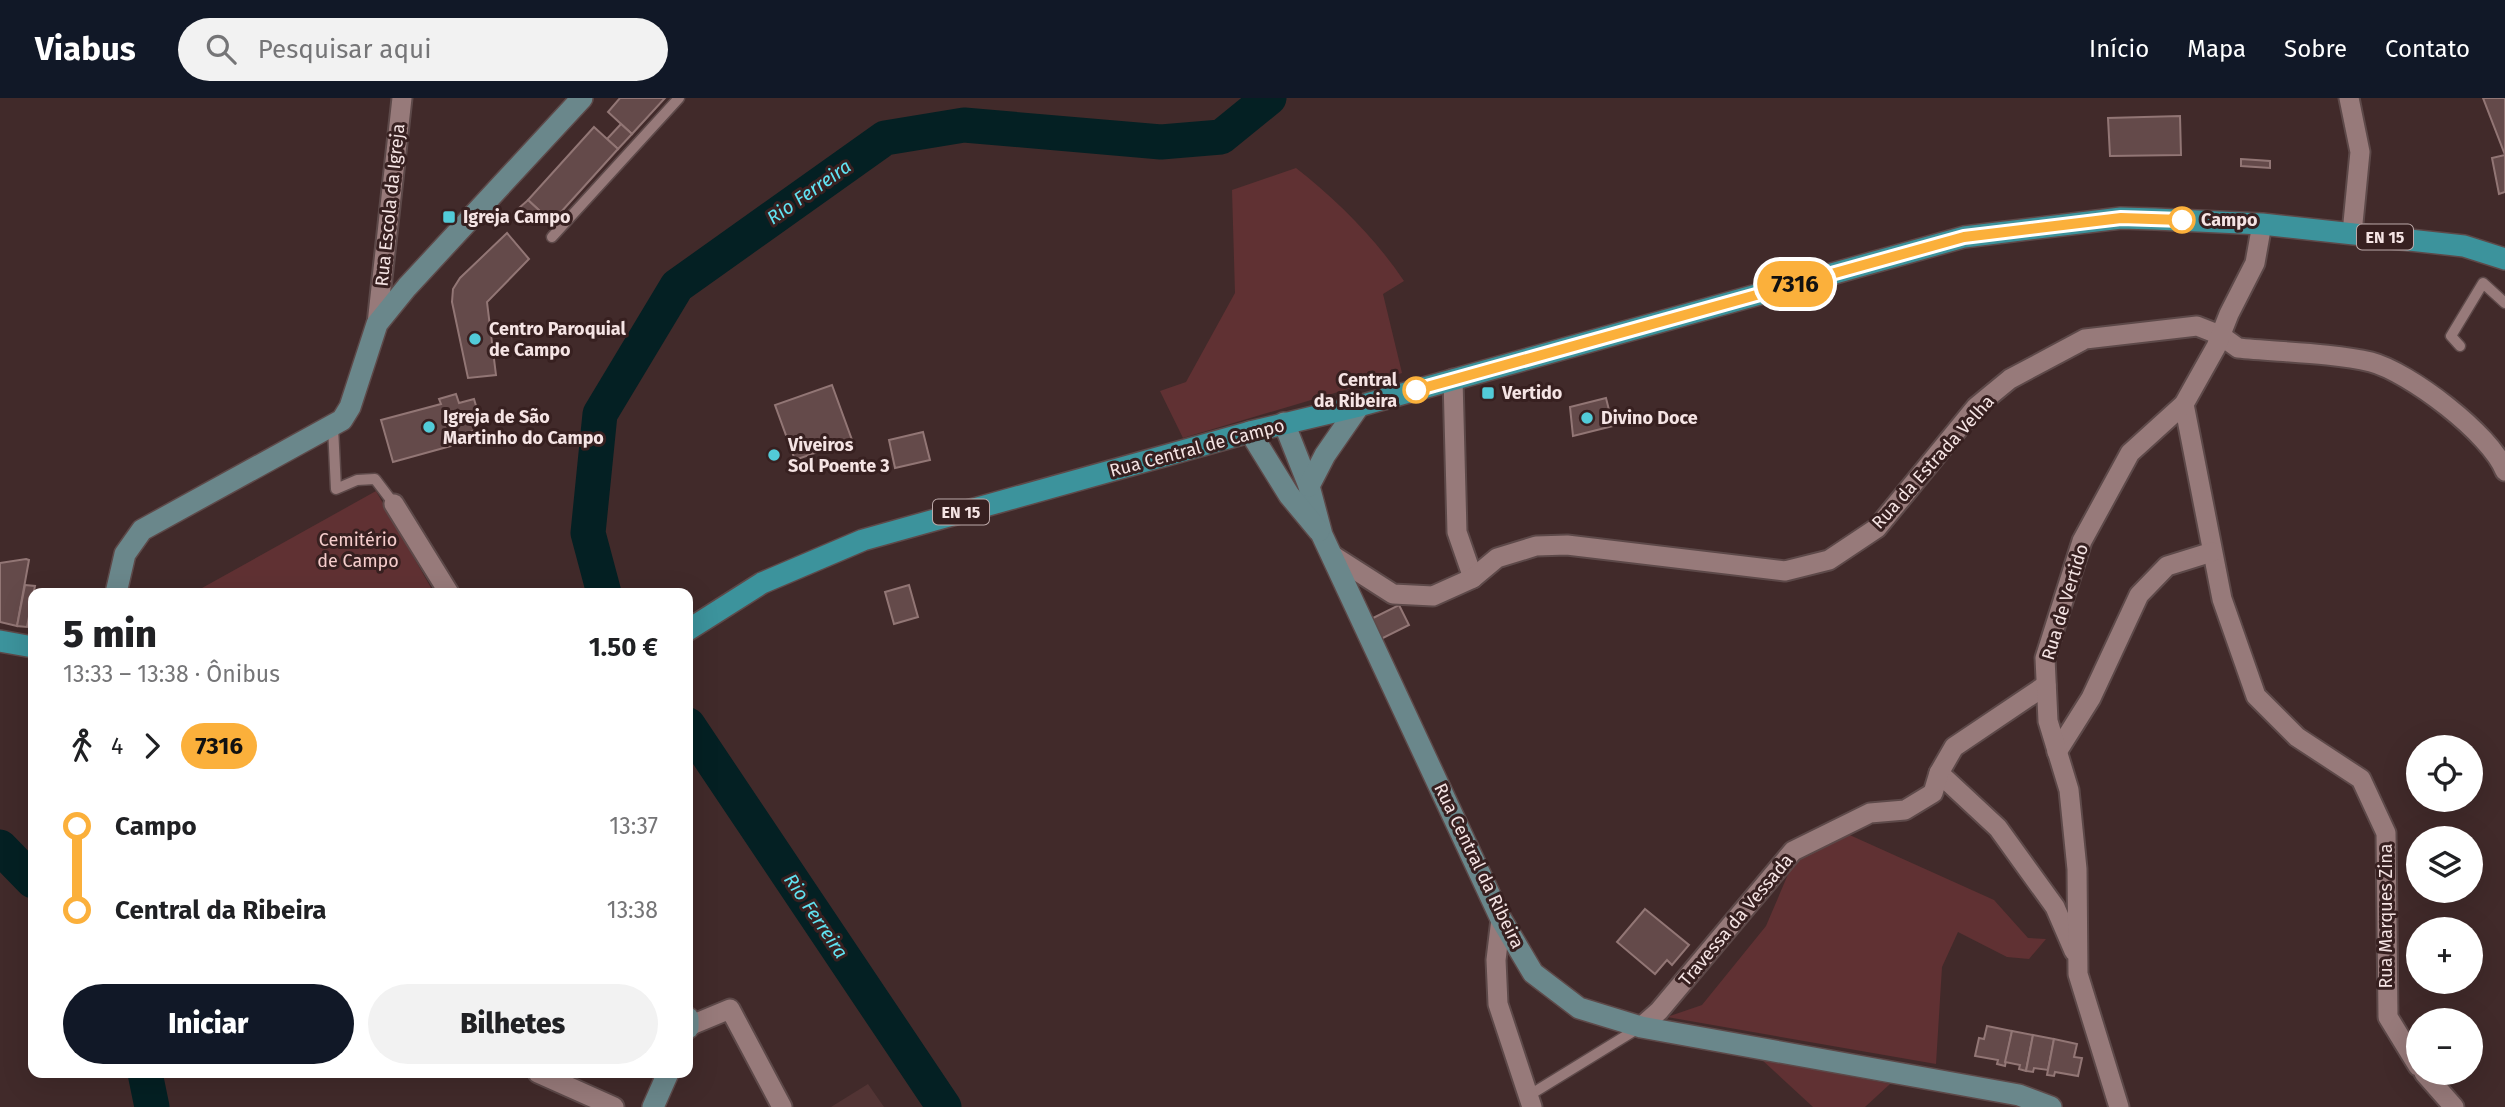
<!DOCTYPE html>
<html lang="pt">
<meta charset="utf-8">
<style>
body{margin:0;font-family:"Fira Sans",sans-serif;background:#f2f2f2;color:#202124;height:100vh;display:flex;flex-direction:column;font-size:26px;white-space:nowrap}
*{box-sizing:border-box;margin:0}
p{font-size:23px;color:#757577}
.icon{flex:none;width:38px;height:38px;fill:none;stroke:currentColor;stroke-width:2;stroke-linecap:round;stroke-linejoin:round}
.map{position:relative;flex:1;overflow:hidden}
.panel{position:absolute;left:28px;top:490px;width:665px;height:490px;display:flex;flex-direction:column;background:#fff;border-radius:14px;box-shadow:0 7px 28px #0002}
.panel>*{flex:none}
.badge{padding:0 14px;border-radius:23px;font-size:24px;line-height:46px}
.buttons{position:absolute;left:2406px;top:637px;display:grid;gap:14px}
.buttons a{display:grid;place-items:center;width:77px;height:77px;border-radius:50%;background:#fff;box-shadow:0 7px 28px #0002;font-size:35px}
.map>.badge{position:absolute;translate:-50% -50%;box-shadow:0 0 0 4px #fff}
.legs{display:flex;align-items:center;gap:10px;height:77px;padding:0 35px;font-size:23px}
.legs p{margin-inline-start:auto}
.headline{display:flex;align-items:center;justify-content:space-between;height:119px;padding:0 35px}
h1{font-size:38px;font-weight:800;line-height:52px}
.button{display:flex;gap:14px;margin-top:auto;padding:14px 35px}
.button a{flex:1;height:80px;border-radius:42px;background:#111827;color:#fff;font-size:28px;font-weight:800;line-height:80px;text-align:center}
.button a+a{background:#f2f2f2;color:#202124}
ul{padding:0 35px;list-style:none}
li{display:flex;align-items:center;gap:24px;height:84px;font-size:26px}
li i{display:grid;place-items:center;width:10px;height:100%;margin:0 9px;background:currentColor}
li i::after{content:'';width:18px;height:18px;margin:-9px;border:5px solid;border-radius:50%;background:#fff}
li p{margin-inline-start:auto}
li:first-child i{background:linear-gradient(#0000 50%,currentColor 0)}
li:last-child i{background:linear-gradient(currentColor 50%,#0000 0)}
header{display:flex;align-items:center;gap:42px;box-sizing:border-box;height:98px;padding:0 35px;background:#111827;color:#fff}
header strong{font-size:33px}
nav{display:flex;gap:38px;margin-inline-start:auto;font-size:24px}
.search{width:490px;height:63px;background:#f2f2f2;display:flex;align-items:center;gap:18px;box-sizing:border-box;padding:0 24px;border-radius:38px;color:#757577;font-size:26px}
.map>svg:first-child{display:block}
.built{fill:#523434}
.green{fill:#603133}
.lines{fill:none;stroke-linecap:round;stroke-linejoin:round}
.river{stroke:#042023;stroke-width:35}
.building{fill:#644a4a;stroke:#927675;stroke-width:2}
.lane-casing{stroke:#5d4949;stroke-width:13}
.street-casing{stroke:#5d4949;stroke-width:23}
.secondary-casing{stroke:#5d4949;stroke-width:24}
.primary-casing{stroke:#5d4949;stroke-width:24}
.lane{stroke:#977a7a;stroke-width:10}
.street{stroke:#977a7a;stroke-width:19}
.secondary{stroke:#6a878b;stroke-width:21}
.primary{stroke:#3c939c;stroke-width:21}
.line-1-casing{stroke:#fff;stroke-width:16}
.line-1{stroke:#fbb03b;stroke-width:10}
.poi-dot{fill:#52cbd8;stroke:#372020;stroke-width:2.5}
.stop-1-dot{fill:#fff;stroke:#fbb03b;stroke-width:3.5}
.labels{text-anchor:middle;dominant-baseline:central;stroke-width:6;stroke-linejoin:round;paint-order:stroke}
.shield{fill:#372020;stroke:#bca9a9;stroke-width:2}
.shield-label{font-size:16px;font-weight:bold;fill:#f5e4e4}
.street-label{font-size:18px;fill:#f5e4e4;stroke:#372020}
.poi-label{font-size:18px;font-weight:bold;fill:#f5e4e4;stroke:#372020;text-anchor:start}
.stop-label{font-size:18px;font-weight:bold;fill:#f5e4e4;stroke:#372020;text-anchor:start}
.park-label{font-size:18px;fill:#f5cdcc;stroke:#372020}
.water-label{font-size:19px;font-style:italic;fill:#61e3f2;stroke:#372020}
</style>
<header>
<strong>Viabus</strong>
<div class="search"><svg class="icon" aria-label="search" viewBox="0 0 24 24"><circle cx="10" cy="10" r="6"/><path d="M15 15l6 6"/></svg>Pesquisar aqui</div>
<nav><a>Início</a><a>Mapa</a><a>Sobre</a><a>Contato</a></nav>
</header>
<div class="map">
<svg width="2505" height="1009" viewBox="0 0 2505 1009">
<rect width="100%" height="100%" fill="#412a2a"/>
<path class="built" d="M 868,986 L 884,1009 L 831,1009 Z"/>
<g class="green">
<path d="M 1296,70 C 1337,102 1375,140 1404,183 L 1383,196 L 1402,275 L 1183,340 L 1160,293 L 1186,284 L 1235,195 L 1232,92 Z"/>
<path d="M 376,393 L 434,495 L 193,495 Z"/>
<path d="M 1843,734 L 1994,802 L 2028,840 L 2046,841 L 2029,861 L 2007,859 L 1958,834 L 1942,869 L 1936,966 L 1667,919 L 1702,907 L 1766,828 L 1792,767 Z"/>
<path d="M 1761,961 L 1890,986 L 1865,1009 L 1813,1009 Z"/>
</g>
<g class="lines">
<g class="river">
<path d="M 604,495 L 588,435 L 600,316 L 677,188 L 885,40 L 964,27 L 1161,44 L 1221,39 L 1269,0"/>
<path d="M 688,627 L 944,1009"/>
<path d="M 0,749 L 33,783"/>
<path d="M 145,975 L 152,1009"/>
</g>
</g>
<g class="building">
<path d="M 620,0 L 665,0 L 632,36 L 608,14 Z"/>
<path d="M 2483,0 L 2505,0 L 2505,94 L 2499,96 L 2492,60 L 2505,57 Z"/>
<path d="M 2180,18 L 2181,57 L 2110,58 L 2108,20 Z"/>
<path d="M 621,26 L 632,36 L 618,51 L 607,41 Z"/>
<path d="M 594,29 L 618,51 L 552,124 L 528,102 Z"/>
<path d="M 2241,61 L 2270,63 L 2270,70 L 2241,68 Z"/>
<path d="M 528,102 L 542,115 L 534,124 L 519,110 Z"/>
<path d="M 507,135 L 529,161 L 487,204 L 496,277 L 468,280 L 452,204 L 453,191 L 460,180 Z"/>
<path d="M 832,287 L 852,342 L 795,362 L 775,307 Z"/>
<path d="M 456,296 L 459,305 L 474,301 L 481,325 L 474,326 L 476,332 L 467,335 L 469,343 L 393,364 L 381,322 L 441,306 L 439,301 Z"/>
<path d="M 1606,300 L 1613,328 L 1573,338 L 1570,309 Z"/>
<path d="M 923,334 L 930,362 L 895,370 L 889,342 Z"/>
<path d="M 26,461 L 29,462 L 17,528 L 0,524 L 0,465 Z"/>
<path d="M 25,487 L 35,488 L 27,529 L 17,528 Z"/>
<path d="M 909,487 L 918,519 L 894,526 L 885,494 Z"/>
<path d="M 1399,507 L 1409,527 L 1381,541 L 1371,521 Z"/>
<path d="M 1645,811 L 1689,847 L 1672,867 L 1667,862 L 1655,876 L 1617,844 Z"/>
<path d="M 1987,928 L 2012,933 L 2005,968 L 1997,966 L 1998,962 L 1975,958 L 1979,940 L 1984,941 Z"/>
<path d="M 2012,933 L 2033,937 L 2026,973 L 2019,971 L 2020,967 L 2005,964 Z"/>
<path d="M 2033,937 L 2054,941 L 2048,972 L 2034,970 L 2033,974 L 2026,973 Z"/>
<path d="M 2054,941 L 2077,946 L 2074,959 L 2082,960 L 2078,978 L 2055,974 L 2054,978 L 2047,977 Z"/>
</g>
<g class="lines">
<g class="lane-casing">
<g id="lane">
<path d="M 552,139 L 679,0"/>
<path d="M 2460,248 L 2451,238 L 2483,185 L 2505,205"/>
<path d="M 333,329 L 336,391 L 357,382 L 375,381 L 394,406"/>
<path d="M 1528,998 L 1637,931"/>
</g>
</g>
<g class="street-casing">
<g id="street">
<path d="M 2349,0 L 2360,54 L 2352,135"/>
<path d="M 377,226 L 402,0"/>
<path d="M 1453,281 L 1457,434 L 1473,480"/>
<path d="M 2184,306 L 2222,501 L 2256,598 L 2297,639 L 2361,681 L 2386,735 L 2388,919 L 2418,968"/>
<path d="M 394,406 L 449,495"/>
<path d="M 1332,457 L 1393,496 L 1433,498 L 1473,480 L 1497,460 L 1536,448 L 1567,447 L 1785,473 L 1829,462 L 1877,430 L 1976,309 L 2010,281 L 2085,241 L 2197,228 L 2220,237 L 2238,250 C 2277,254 2334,255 2371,264 C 2409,274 2491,336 2505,373"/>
<path d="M 2057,654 L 2091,600 L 2139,497 L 2167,468 L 2212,454"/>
<path d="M 1939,675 L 1998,730 L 2055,809 L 2074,853"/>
<path d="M 1501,821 L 1496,862 L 1498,906 L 1532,1009"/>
<path d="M 689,928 L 730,911 L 782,1009"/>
<path d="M 1641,929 L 1659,913 L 1793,753 L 1870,715 L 1905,712 L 1933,695 L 1939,675 L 1954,649 L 2046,587"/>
<path d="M 538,975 L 614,1009"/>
<path d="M 2424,975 L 2454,1009"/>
<path d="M 2119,1009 L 2078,876 L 2077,771 L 2069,692 L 2048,623 L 2045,560 L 2082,443 L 2130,355 L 2184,306 L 2216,249 L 2229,216 L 2255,165 L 2262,126"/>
</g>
</g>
<g class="secondary-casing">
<g id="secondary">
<path d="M 1284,325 L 1309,388 L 1322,437 L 1501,821 L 1533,875 L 1579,910 L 1641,929 L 2019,997 L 2051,1009"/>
<path d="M 1250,334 L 1289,397 L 1319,433"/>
<path d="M 1309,388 L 1325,357 L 1359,308"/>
<path d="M 116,495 L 125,456 L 142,432 L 342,322 L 350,309 L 377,226 L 407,189 L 582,0"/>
<path d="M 688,920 L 688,930"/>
<path d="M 653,1009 L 668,975"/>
</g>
</g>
<g class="primary-casing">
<g id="primary">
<path d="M 688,532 L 762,485 L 863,442 L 1250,334 L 1359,308 L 1964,139 L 2121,120 L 2155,121 L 2262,126 L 2464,148 L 2505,161"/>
<path d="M 0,543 L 33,549"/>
</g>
</g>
<use href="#lane" class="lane"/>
<use href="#street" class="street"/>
<use href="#secondary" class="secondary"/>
<use href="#primary" class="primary"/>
</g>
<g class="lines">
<g class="line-1-casing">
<path id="line-1" d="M 1416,292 L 1964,139 L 2121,120 L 2182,122"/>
</g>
<use href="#line-1" class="line-1"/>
</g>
<g class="poi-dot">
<rect x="442" y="112" width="14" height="14" rx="3.5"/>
<circle cx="475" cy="241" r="7"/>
<rect x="1481" y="288" width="14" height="14" rx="3.5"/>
<circle cx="1587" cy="320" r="7"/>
<circle cx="429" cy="329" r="7"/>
<circle cx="774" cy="357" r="7"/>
</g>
<g class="stop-1-dot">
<circle cx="2182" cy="122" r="12"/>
<circle cx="1416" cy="292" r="12"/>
</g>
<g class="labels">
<g class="shield">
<rect x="2357" y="126.5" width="56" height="25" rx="5"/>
<rect x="933" y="401.5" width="56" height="25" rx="5"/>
</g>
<g class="shield-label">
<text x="2385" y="139">EN 15</text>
<text x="961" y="414">EN 15</text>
</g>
<g class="street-label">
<text transform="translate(390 107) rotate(-84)">Rua Escola da Igreja</text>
<text transform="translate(1197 350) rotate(-15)">Rua Central de Campo</text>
<text transform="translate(1933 364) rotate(-48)">Rua da Estrada Velha</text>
<text transform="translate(2065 504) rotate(-73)">Rua de Vertido</text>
<text transform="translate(1479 768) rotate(64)">Rua Central da Ribeira</text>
<text transform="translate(2386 818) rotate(-90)">Rua Marques Zina</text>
<text transform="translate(1736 822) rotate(-50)">Travessa da Vessada</text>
</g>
<g class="poi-label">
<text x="463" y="119">Igreja Campo</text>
<text x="489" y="231">Centro Paroquial<tspan x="489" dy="21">de Campo</tspan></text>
<text x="1502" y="295">Vertido</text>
<text x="443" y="319">Igreja de São<tspan x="443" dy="21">Martinho do Campo</tspan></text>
<text x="1601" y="320">Divino Doce</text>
<text x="788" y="347">Viveiros<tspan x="788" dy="21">Sol Poente 3</tspan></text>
</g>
<g class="stop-label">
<text x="2201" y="122">Campo</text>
<text x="1397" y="282" text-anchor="end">Central<tspan x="1397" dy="21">da Ribeira</tspan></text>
</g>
<g class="park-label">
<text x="358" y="442">Cemitério<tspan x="358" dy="21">de Campo</tspan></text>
</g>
<g class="water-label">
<text transform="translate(809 94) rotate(-35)">Rio Ferreira</text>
<text transform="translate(816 818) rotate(56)">Rio Ferreira</text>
</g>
</g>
</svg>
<div class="buttons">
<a><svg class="icon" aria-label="locate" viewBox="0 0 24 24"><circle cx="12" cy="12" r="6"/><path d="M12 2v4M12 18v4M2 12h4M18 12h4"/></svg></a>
<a><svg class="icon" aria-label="layers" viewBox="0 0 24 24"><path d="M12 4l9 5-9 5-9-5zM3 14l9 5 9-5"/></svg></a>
<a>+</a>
<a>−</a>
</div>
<b class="badge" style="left:1795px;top:186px;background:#fbb03b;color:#111">7316</b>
<section class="panel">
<div class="headline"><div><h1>5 min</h1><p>13:33 – 13:38 · Ônibus</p></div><b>1.50 €</b></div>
<div class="legs"><svg class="icon" aria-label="walk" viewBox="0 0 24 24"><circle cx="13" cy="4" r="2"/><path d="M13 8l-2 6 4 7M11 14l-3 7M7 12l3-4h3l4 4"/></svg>4<svg class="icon" aria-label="forward" viewBox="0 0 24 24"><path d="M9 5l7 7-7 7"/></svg><b class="badge" style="background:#fbb03b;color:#111">7316</b></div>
<ul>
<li><i style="color:#fbb03b"></i><b>Campo</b><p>13:37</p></li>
<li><i style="color:#fbb03b"></i><b>Central da Ribeira</b><p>13:38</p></li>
</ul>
<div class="button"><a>Iniciar</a><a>Bilhetes</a></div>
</section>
</div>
